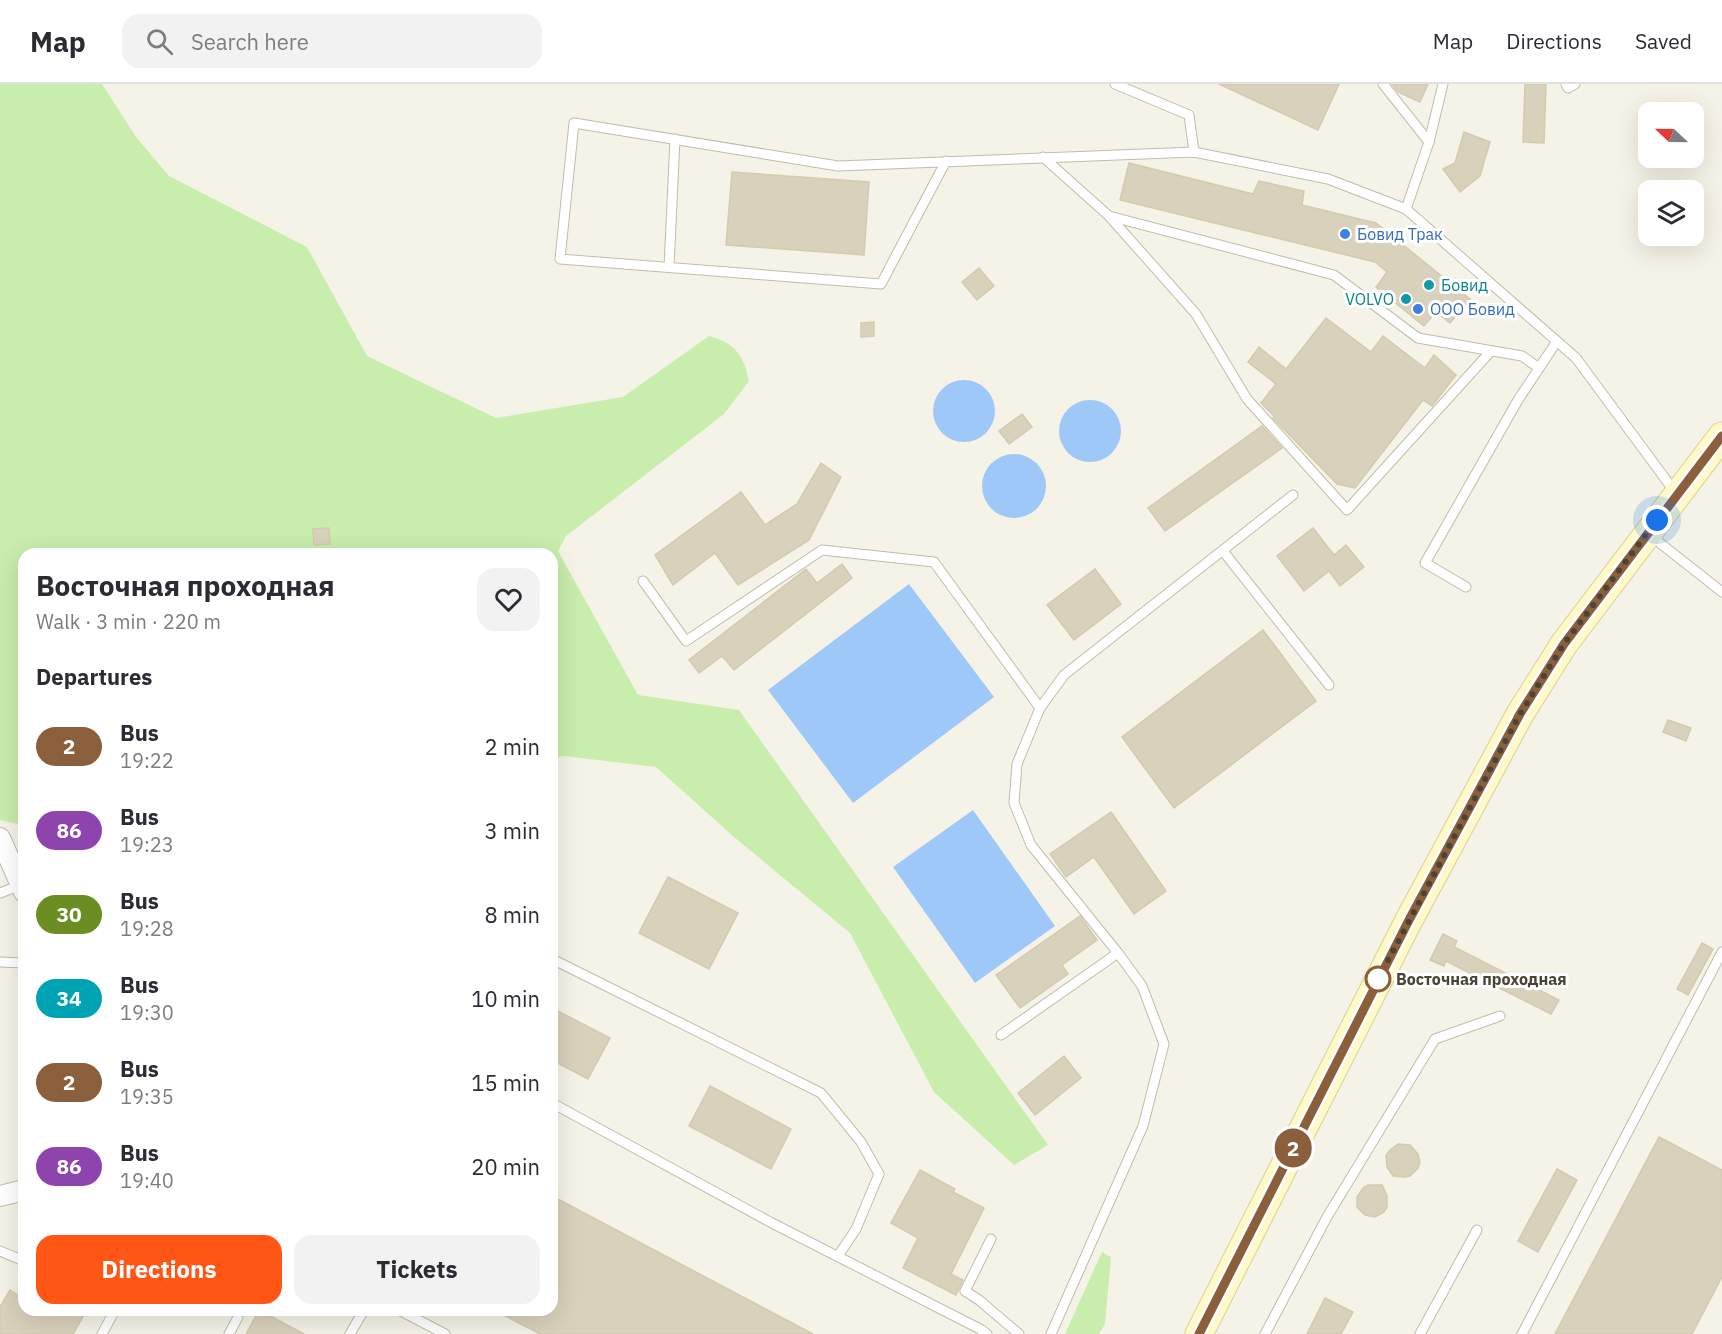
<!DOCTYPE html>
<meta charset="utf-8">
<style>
body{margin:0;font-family:"IBM Plex Sans",sans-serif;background:#f2f2f3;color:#2b2b33;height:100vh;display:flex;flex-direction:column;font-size:22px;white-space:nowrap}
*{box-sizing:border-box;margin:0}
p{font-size:20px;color:#7c7c81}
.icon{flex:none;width:33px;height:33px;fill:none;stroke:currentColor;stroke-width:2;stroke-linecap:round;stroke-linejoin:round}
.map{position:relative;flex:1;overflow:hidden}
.sheet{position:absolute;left:18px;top:464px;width:540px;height:768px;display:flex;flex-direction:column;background:#fff;border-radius:18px;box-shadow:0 6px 24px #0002}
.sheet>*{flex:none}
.badge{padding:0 12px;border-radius:20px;font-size:21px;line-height:39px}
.needle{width:39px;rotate:292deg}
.tools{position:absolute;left:1638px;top:18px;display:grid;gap:12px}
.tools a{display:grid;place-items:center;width:66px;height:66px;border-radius:12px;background:#fff;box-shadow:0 6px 24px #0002;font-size:30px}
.you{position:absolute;width:30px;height:30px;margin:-15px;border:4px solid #fff;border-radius:50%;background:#1a73e8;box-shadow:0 0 0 9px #1a73e833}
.map>.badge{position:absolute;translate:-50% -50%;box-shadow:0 0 0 3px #fff}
h2{padding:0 18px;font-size:22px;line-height:54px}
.round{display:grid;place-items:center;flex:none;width:63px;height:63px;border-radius:18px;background:#f2f2f3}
.summary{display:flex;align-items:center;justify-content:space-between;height:102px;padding:0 18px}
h1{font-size:28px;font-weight:800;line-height:45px}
.cta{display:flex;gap:12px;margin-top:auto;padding:12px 18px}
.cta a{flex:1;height:69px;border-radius:18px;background:#ff5615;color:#fff;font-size:24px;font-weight:800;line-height:69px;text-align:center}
.cta a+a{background:#f2f2f3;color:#2b2b33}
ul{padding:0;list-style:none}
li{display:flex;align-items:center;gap:18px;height:84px;padding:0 18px}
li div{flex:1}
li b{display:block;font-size:22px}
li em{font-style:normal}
li .badge{min-width:66px;font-weight:700;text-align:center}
header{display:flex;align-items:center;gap:36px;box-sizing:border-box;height:84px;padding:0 30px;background:#fff;border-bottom:2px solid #e1e1e2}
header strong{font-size:28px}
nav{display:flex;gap:33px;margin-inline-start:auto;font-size:21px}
.search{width:420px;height:54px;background:#f2f2f3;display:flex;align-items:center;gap:15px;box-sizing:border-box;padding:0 21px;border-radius:18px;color:#7c7c81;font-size:22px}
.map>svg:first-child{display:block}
.green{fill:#c8edac}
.water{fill:#9ec8f8}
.building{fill:#d8d1bc;stroke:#d4caae;stroke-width:1.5}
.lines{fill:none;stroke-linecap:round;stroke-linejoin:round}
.lane-casing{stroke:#c2bca9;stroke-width:11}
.street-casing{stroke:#c2bca9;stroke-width:22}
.secondary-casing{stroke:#d9d093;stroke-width:29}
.lane{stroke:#fff;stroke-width:9}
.street{stroke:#fff;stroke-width:20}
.secondary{stroke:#fff9c8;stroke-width:27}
.line-casing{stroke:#fff;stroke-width:14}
.line{stroke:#8b5e3c;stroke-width:9}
.walk{stroke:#494435;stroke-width:6;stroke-dasharray:0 10.8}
.shop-dot{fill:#3f7fe0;stroke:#fff;stroke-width:2}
.culture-dot{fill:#0f9aa8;stroke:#fff;stroke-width:2}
.stop-dot{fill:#fff;stroke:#8b5e3c;stroke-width:3}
.labels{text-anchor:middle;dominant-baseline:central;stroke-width:6;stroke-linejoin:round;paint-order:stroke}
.shop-label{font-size:16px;fill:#366cbe;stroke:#fff;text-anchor:start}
.culture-label{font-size:16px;fill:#0d838f;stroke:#fff;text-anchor:start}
.stop-label{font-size:16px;font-weight:bold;fill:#494435;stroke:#fff;text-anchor:start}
</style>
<header>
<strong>Map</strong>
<div class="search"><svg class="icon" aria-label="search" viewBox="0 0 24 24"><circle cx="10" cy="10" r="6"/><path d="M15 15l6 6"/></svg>Search here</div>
<nav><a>Map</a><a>Directions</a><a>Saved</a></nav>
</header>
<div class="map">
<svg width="1722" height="1250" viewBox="0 0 1722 1250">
<rect width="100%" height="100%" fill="#f5f3e7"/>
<g class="green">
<path d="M 0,0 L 102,0 L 136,53 L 169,92 L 307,163 L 367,272 L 496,334 L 623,313 L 709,252 C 736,260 743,270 749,297 L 724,330 L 566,452 L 558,467 L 638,611 L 739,626 L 1048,1061 L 1014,1081 L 934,1008 L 850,849 L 734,753 L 656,683 L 564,672 L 552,674 L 552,470 L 24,470 L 24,738 L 18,740 L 0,736 Z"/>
<path d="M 1102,1168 L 1111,1173 L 1105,1240 L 1099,1250 L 1065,1250 Z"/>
</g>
<g class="water">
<circle cx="964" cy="327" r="31"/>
<circle cx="1090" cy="347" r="31"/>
<circle cx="1014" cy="402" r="32"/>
<path d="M 909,500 L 994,613 L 853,719 L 768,606 Z"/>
<path d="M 973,726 L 1055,842 L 975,899 L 893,783 Z"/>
</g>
<g class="building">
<path d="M 1219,0 L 1339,0 L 1318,46 Z"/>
<path d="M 1392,0 L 1428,0 L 1420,18 L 1398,8 Z"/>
<path d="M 1525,0 L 1546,0 L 1544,59 L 1523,58 Z"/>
<path d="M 1464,48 L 1490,58 L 1480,92 L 1460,108 L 1443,85 L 1455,79 Z"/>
<path d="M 1129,79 L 1253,110 L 1259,97 L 1304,107 L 1302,121 L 1376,139 L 1470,215 L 1450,239 L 1436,228 L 1424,242 L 1376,203 L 1387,188 L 1375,178 L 1120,116 Z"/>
<path d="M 732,88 L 869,98 L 864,171 L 726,161 Z"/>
<path d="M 979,184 L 994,202 L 977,216 L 962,198 Z"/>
<path d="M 1326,234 L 1371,268 L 1383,252 L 1425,284 L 1434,271 L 1456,291 L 1432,322 L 1423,316 L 1355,404 L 1337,400 L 1273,334 L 1275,333 L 1261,319 L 1276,300 L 1248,278 L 1259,263 L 1286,285 Z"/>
<path d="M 874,238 L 874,252 L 861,253 L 861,239 Z"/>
<path d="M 1022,330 L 1032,343 L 1009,360 L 999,347 Z"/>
<path d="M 1262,342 L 1282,364 L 1165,447 L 1148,424 Z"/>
<path d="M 821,379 L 841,393 L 809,456 L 738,501 L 715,469 L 673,501 L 655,471 L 741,408 L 765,441 L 797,420 Z"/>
<path d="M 329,444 L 330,460 L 314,461 L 313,445 Z"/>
<path d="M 1313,444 L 1334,471 L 1346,461 L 1364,483 L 1340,502 L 1329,487 L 1304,507 L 1277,472 Z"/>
<path d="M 842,480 L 852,494 L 734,586 L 722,572 L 699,589 L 689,576 L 806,485 L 817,499 Z"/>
<path d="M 1095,485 L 1121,520 L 1074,556 L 1047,521 Z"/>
<path d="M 1263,546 L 1316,617 L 1174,724 L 1122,653 Z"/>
<path d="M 1668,636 L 1691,644 L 1686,657 L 1663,648 Z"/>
<path d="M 1111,728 L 1166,807 L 1134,830 L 1094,773 L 1066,793 L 1050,770 Z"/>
<path d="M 668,793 L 738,829 L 709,885 L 639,849 Z"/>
<path d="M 1080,832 L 1097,856 L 1062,881 L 1068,890 L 1020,924 L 996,891 Z"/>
<path d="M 1443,850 L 1457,857 L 1454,863 L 1559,916 L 1551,930 L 1446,877 L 1444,882 L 1430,876 Z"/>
<path d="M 1702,859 L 1713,865 L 1688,911 L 1677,905 Z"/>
<path d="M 552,924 L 610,954 L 588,995 L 552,976 Z"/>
<path d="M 1064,972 L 1081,994 L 1035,1031 L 1018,1009 Z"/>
<path d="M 710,1002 L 791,1045 L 771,1085 L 689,1042 Z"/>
<path d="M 1659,1053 L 1722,1086 L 1722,1193 L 1692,1250 L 1555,1250 Z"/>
<path d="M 1398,1060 L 1410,1061 L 1418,1070 L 1420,1078 L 1418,1084 L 1410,1092 L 1404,1093 L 1393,1092 L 1387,1083 L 1386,1072 L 1389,1067 Z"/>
<path d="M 1557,1085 L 1577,1096 L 1538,1168 L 1518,1157 Z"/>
<path d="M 920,1086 L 955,1105 L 953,1108 L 984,1124 L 951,1190 L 963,1196 L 956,1211 L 903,1184 L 918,1154 L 891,1139 Z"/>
<path d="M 1368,1101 L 1382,1101 L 1387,1112 L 1387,1123 L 1384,1128 L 1375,1133 L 1365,1131 L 1357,1123 L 1357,1113 L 1363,1104 Z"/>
<path d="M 552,1112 L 813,1250 L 540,1250 L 494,1226 L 552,1226 Z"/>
<path d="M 10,1206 L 24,1215 L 24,1226 L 87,1226 L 73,1250 L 0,1250 L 0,1223 Z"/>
<path d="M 1325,1214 L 1353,1228 L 1341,1250 L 1307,1250 Z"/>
<path d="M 259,1226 L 304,1250 L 246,1250 Z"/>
</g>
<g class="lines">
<g class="lane-casing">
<g id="lane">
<path d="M 1115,0 L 1189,31 L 1194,68"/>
<path d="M 1383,0 L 1429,58"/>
<path d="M 1566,0 L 1568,4 L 1575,0"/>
<path d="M 1043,73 L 1109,132 L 1334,191 L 1418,254 L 1522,272 L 1539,284"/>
<path d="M 946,77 L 881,200 L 560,175 L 574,39 L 838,82 L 1194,68 L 1328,95 L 1406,125 L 1576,274 L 1675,408"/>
<path d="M 1406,125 L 1429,58 L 1443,0"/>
<path d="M 1109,132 L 1196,230 L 1247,315 L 1347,426 L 1491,267"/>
<path d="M 669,183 L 675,55"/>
<path d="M 1651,452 L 1722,508"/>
<path d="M 1223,467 L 1329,601"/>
<path d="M 643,497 L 686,557 L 822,466 L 934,478 L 1040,624"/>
<path d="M 1466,503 L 1425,479 L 1518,316 L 1557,257"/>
<path d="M 0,809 L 21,801"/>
<path d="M 552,875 L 821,1009 L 861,1058 L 879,1090 L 856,1145 L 838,1172"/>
<path d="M 0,878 L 24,879"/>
<path d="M 1001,951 L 1118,869"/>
<path d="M 552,1019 L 770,1138 L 980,1245 L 987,1250"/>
<path d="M 991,1155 L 965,1207 L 979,1216 L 1019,1250"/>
<path d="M 0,1167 L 24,1177"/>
<path d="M 399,1226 L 445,1250"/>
<path d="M 102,1250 L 115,1226"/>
<path d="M 229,1250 L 238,1233"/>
<path d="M 350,1250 L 364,1226"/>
<path d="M 1051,1250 L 1143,1042 L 1164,960 L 1142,902 L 1118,869 L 1031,761 L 1014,719 L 1017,680 L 1040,624 L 1064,591 L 1293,411"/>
<path d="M 1265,1250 L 1327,1133 L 1435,955 L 1500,932"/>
<path d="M 1420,1250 L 1477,1146"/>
<path d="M 1522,1250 L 1722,868"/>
</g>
</g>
<g class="street-casing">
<g id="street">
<path d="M 0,754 L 24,808"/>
<path d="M 0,1112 L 24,1106"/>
</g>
</g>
<g class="secondary-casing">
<path id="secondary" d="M 1199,1250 L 1409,836 L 1520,630 L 1564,560 L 1722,352"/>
</g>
<use href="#lane" class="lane"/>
<use href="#street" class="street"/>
<use href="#secondary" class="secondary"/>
</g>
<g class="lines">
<g class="line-casing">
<path id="line" d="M 1199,1250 L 1409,836 L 1520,630 L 1564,560 L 1722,352"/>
</g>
<use href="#line" class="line"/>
<path class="walk" d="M 1378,895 L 1520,630 L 1564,560 L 1657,436"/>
</g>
<g class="shop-dot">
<circle cx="1345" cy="150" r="6"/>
<circle cx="1418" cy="225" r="6"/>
</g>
<g class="culture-dot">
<circle cx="1429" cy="201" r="6"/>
<circle cx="1406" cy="215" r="6"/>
</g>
<circle class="stop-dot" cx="1378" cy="895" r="12"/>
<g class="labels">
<g class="shop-label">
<text x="1357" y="150">Бовид Трак</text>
<text x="1430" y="225">ООО Бовид</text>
</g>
<g class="culture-label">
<text x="1441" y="201">Бовид</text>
<text x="1394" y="215" text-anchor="end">VOLVO</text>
</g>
<g class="stop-label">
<text x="1396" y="895">Восточная проходная</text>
</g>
</g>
</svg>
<div class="tools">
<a><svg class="needle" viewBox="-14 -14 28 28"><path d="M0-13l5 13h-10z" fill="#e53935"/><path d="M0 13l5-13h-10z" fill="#7c7c81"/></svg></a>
<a><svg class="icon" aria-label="layers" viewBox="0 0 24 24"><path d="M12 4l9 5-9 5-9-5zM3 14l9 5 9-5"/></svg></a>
</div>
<div class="you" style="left:1657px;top:436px"></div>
<b class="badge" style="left:1293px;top:1064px;background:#8b5e3c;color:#fff">2</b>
<section class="sheet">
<div class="summary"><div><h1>Восточная проходная</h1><p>Walk · 3 min · 220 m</p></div><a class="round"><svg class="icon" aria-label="heart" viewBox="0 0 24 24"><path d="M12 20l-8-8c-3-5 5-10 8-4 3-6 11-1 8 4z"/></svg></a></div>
<h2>Departures</h2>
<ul>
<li><span class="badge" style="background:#8b5e3c;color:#fff">2</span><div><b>Bus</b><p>19:22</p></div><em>2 min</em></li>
<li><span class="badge" style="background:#8e44ad;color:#fff">86</span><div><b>Bus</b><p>19:23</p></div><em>3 min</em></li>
<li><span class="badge" style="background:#6b8e23;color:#fff">30</span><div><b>Bus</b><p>19:28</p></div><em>8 min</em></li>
<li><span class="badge" style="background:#00a3b4;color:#fff">34</span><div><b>Bus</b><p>19:30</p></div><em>10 min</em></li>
<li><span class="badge" style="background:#8b5e3c;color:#fff">2</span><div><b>Bus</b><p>19:35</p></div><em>15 min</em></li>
<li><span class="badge" style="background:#8e44ad;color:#fff">86</span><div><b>Bus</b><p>19:40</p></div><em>20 min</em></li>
</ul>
<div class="cta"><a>Directions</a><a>Tickets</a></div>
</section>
</div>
